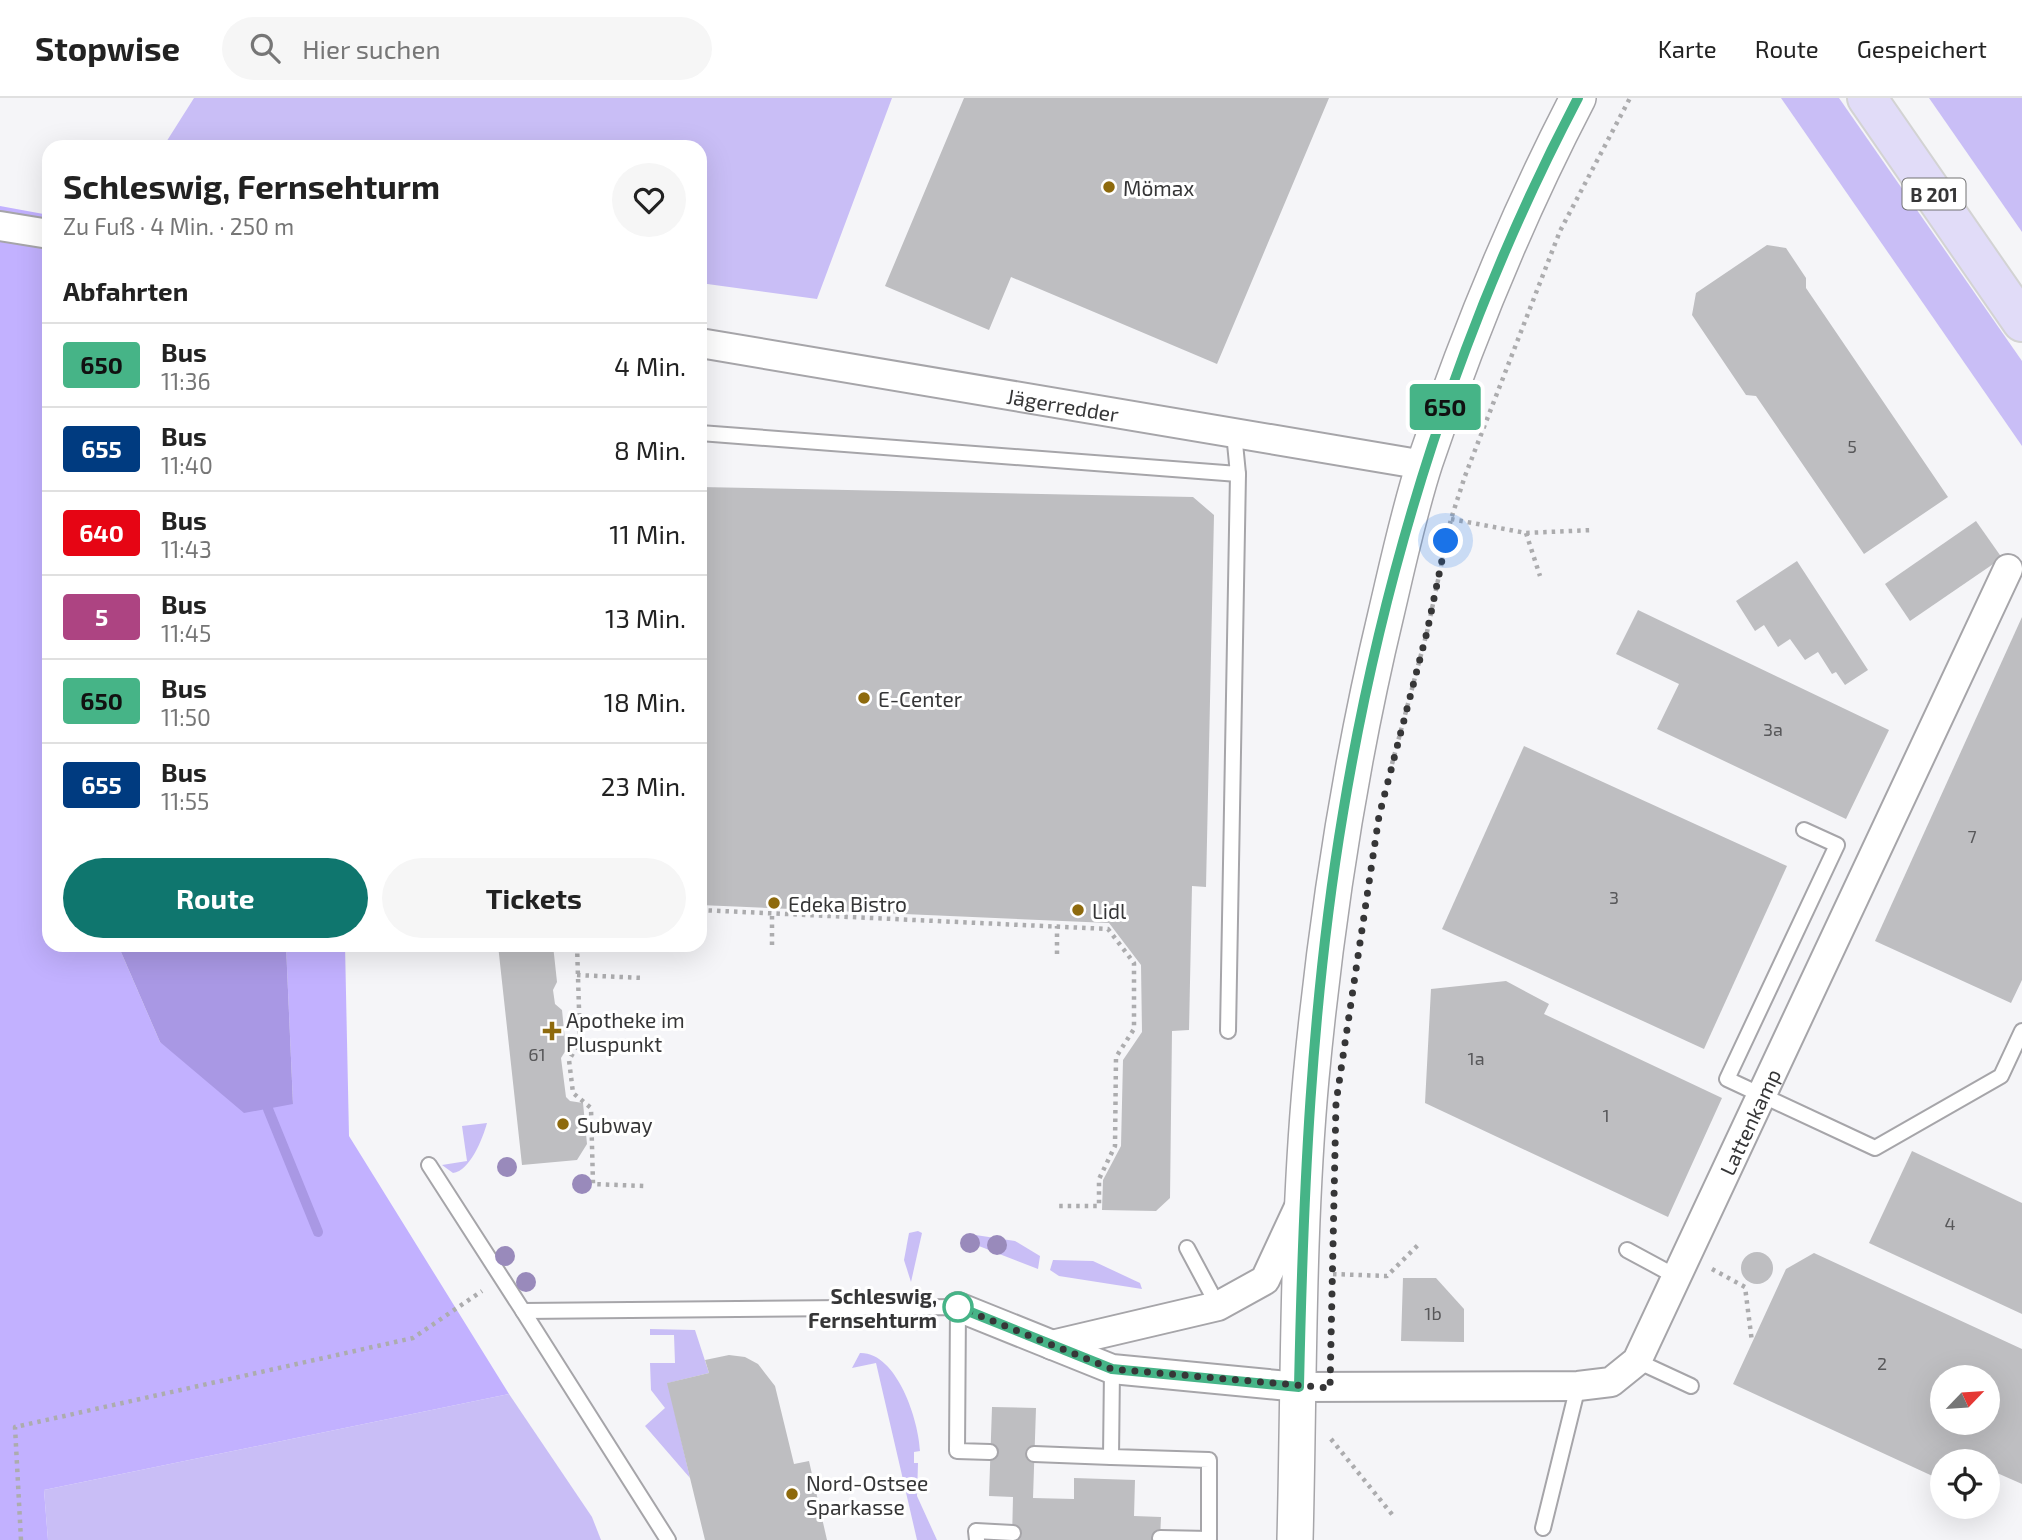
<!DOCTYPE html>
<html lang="de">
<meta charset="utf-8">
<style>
body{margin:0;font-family:"Exo 2",sans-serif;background:#f6f6f6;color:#222;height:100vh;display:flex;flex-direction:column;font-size:26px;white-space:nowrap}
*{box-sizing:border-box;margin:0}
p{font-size:23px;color:#767676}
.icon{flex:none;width:38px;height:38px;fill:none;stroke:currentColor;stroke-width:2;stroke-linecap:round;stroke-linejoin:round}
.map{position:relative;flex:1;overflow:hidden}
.details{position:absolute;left:42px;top:42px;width:665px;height:812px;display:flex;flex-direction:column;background:#fff;border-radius:21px;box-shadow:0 7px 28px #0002}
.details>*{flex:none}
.badge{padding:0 14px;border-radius:5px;font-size:24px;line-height:46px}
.needle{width:46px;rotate:65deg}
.controls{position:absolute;left:1930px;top:1267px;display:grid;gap:14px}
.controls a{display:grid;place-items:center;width:70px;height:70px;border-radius:50%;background:#fff;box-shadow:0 7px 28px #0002;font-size:35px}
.you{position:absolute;width:35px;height:35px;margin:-18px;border:5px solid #fff;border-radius:50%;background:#1a73e8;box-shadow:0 0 0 10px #1a73e833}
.map>.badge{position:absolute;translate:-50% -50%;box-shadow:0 0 0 4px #fff}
h2{padding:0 21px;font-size:26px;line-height:63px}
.round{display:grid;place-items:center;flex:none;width:74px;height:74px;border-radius:37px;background:#f6f6f6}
.summary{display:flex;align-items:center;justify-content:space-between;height:119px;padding:0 21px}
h1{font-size:33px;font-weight:700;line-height:52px}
.primary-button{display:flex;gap:14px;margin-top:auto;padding:14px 21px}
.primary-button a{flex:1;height:80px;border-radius:42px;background:#0f766e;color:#fff;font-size:28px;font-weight:700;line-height:80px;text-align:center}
.primary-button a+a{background:#f6f6f6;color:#222}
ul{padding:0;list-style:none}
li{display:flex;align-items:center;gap:21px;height:84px;padding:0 21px;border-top:2px solid #e0e0e0}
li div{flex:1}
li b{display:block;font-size:26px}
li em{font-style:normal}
li .badge{min-width:77px;font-weight:700;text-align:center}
header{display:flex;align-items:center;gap:42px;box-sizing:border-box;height:98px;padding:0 35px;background:#fff;border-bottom:2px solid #e0e0e0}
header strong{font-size:33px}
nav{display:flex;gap:38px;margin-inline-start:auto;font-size:24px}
.search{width:490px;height:63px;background:#f6f6f6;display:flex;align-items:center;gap:18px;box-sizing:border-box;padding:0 24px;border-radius:38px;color:#767676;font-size:26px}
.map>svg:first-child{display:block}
.green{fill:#c9bef6}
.forest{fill:#c2b1ff}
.water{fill:#a998e4}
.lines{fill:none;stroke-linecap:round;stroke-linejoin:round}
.stream{stroke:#a998e4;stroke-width:10}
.building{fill:#bebec1;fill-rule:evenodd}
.service-casing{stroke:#a6a5a9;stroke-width:18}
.minor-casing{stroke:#a6a5a9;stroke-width:32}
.tertiary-casing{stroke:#a6a5a9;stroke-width:38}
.primary-casing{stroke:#d3d3d3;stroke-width:42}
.path{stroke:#acacae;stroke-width:4.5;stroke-dasharray:3.5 5;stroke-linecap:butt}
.service{stroke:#fff;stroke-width:14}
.minor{stroke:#fff;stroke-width:28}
.tertiary{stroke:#fff;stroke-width:35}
.primary{stroke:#e1dcf8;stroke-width:38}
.tree{fill:#998abb}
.line-casing{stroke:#fff;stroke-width:16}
.line{stroke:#46b487;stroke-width:10}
.walk{stroke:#363637;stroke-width:7;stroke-dasharray:0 12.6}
.poi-dot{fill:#8e6a0d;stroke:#fff;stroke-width:2.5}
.stop-dot{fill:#fff;stroke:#46b487;stroke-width:3.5}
.labels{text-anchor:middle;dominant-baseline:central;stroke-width:6;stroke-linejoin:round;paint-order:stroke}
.number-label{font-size:18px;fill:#58585a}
.shield{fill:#fff;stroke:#727273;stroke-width:2}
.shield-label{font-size:19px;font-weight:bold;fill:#363637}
.poi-label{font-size:21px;fill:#363637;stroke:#fff;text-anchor:start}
.street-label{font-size:21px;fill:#363637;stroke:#fff}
.stop-label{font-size:21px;font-weight:bold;fill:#363637;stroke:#fff;text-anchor:end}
</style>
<header>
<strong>Stopwise</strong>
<div class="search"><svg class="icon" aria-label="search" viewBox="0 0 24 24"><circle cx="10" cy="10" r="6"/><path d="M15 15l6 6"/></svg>Hier suchen</div>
<nav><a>Karte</a><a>Route</a><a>Gespeichert</a></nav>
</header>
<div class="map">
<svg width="2022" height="1442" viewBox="0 0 2022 1442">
<rect width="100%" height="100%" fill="#f5f5f8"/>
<g class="green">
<path d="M 194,0 L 892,0 L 817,201 L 700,185 L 700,49 L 163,49 Z"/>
<path d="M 1781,0 L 1839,0 L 2022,263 L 2022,348 Z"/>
<path d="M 1929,0 L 2022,0 L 2022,134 Z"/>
<path d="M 487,1025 C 483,1040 470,1073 453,1075 L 442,1067 L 467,1063 L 462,1028 Z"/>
<path d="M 918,1133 L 922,1135 L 911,1184 L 904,1162 L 909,1135 Z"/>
<path d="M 969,1136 L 1015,1143 L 1040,1158 L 1038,1171 L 966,1143 Z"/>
<path d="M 1053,1162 L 1093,1163 L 1140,1185 L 1142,1191 L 1059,1178 L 1050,1172 Z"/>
<path d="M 650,1231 L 695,1232 L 709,1275 L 668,1285 L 690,1380 L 645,1328 L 665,1310 L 651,1292 L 650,1265 L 675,1265 L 674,1237 L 650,1237 Z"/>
<path d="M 860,1255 C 897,1254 919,1323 920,1353 L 914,1354 L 914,1365 L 918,1365 L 917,1398 L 937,1442 L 917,1442 L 876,1265 L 852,1270 Z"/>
<path d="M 509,1296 L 592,1419 L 601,1442 L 48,1442 L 44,1392 Z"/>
</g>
<path class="forest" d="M 0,108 L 49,117 L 49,847 L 118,847 L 160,944 L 293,1006 L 286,847 L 345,847 L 349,1038 L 509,1296 L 44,1392 L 48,1442 L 0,1442 Z"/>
<path class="water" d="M 118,847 L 286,847 L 293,1006 L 244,1015 L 160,944 Z"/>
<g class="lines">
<path class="stream" d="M 268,1011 L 318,1134"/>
</g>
<g class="building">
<path d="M 964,0 L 1329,0 L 1217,266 L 1011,179 L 989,232 L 885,188 Z"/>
<path d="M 1767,147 L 1786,150 L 1806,180 L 1806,190 L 1948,399 L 1864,456 L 1756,298 L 1746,297 L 1692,217 L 1696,195 Z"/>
<path d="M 700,389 L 1193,399 L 1214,417 L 1206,789 L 1192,788 L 1189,932 L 1172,933 L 1170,1100 L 1156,1113 L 1102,1112 L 1103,1082 L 1121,1048 L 1123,962 L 1142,934 L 1141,867 L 1109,825 L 700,807 Z"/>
<path d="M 1976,423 L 2002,460 L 1910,523 L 1885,486 Z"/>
<path d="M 1797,463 L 1868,572 L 1845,587 L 1836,574 L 1832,576 L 1818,554 L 1805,562 L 1790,541 L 1778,549 L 1764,527 L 1755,533 L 1736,503 Z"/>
<path d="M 1638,512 L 1889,632 L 1846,721 L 1657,631 L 1679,586 L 1616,556 Z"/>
<path d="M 2022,519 L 2022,882 L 2011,905 L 1875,843 Z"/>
<path d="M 1524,648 L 1787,768 L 1704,951 L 1442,831 Z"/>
<path d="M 498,847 L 553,847 L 557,884 L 553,892 L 555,906 L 562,912 L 566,952 L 561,960 L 566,999 L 570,1003 L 583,1005 L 587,1046 L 577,1062 L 522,1067 Z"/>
<path d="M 1506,883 L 1549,906 L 1544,916 L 1722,1000 L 1668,1119 L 1425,1005 L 1431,891 Z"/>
<path d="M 1912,1053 L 2022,1105 L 2022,1216 L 1869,1145 Z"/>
<circle cx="1757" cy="1170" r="16"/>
<path d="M 1814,1155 L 2022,1251 L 2022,1386 L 1988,1371 L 1988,1363 L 1972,1363 L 1951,1354 L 1946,1363 L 1942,1363 L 1939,1381 L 1733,1286 L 1786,1171 ZM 1942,1279 L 1988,1279 L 1988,1325 L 1942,1325 Z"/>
<path d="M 1403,1180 L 1436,1180 L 1464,1211 L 1464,1244 L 1401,1243 Z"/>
<path d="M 729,1257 L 745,1259 L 758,1266 L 775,1288 L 794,1366 L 809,1363 L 827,1442 L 705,1442 L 667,1285 L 709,1275 L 705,1262 Z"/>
<path d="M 992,1309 L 1036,1310 L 1033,1400 L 1074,1401 L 1074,1380 L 1135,1382 L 1134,1418 L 1161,1419 L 1160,1442 L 1012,1442 L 1013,1399 L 989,1398 Z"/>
</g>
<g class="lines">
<g class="service-casing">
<g id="service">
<path d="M 700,335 L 1238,376 L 1234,335"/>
<path d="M 1804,732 L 1837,747 L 1727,981 L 1875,1050 L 2001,978 L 2022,933"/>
<path d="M 1228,933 L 1238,376"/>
<path d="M 429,1067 L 523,1213 L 958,1209 L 957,1353 L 990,1354"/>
<path d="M 1187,1150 L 1218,1208"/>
<path d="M 1627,1152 L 1677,1179"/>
<path d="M 523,1213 L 668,1442"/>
<path d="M 1637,1263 L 1691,1288"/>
<path d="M 1112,1271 L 1111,1359 L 1209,1362 L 1209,1441 L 1160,1440"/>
<path d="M 1034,1356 L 1111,1359"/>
<path d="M 1543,1430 L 1578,1288"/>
<path d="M 977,1442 L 976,1433 L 1013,1435"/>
</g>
</g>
<g class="minor-casing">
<g id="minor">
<path d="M 0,128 L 49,136"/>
<path id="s1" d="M 700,245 L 1424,367"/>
<path id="s2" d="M 958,1209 L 1112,1271 L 1299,1289 L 1578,1288 L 1611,1284 L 1637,1263 L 2008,471"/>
<path d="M 1052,1247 L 1218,1208 L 1265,1182 L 1299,1109"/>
</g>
</g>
<g class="tertiary-casing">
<path id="tertiary" d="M 1295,1442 C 1299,1288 1297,1133 1311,980 C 1326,822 1349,670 1386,516 C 1398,465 1409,413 1425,364 C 1467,240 1517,117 1578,0"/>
</g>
<g class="primary-casing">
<path id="primary" d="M 1867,0 L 2022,224"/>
</g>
<g class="path">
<path d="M 1451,421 L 1526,435 L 1594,432"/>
<path d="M 1526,435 L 1540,478"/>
<path d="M 1392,666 L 1427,534 L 1451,421 L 1465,378 L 1560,133 L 1630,0"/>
<path d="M 700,812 L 1108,831 L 1134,865 L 1134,931 L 1116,959 L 1115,1048 L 1099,1081 L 1099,1108 L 1056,1108"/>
<path d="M 577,847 L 580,943 L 569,962 L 573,995 L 591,1010 L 593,1086 L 644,1088"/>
<path d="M 772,847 L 772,816"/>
<path d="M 1057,856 L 1057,828"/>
<path d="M 577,877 L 643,880"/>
<path d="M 1712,1171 L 1745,1189 L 1752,1244"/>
<path d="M 1333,1176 L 1387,1178 L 1420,1145"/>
<path d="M 1331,1341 L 1395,1420"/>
<path d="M 21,1442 L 15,1329 L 413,1240 L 482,1193"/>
</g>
<use href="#service" class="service"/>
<use href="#minor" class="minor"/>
<use href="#tertiary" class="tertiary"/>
<use href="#primary" class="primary"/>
</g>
<g class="tree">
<circle cx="507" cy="1069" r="10"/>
<circle cx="582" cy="1086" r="10"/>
<circle cx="970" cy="1145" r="10"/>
<circle cx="997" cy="1147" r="10"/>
<circle cx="505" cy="1158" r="10"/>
<circle cx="526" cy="1184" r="10"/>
</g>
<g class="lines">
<g class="line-casing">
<path id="line" d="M 958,1209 L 1112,1271 L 1299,1289 C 1303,1097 1311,905 1343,715 C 1384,467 1461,223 1578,0"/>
</g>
<use href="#line" class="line"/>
<path class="walk" d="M 958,1209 L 1112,1271 L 1330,1290 L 1336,1005 L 1379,718 L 1427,534 L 1446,443"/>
</g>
<g class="poi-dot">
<circle cx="1109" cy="89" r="7"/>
<circle cx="864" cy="600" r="7"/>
<circle cx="774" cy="805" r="7"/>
<circle cx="1078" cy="812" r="7"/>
<path d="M548.5 922.5h7v7h7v7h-7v7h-7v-7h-7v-7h7z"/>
<circle cx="563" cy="1026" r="7"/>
<circle cx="792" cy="1396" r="7"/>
</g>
<circle class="stop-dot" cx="958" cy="1209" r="14"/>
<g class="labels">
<g class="number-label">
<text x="1852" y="348">5</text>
<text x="1773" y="631">3a</text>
<text x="1972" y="738">7</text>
<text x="1614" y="799">3</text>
<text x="537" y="956">61</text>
<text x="1476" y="960">1a</text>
<text x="1606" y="1017">1</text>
<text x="1950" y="1125">4</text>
<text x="1433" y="1215">1b</text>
<text x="1882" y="1265">2</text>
</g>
<rect class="shield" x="1902.5" y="80.5" width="63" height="31" rx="5"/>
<g class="shield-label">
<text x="1934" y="96">B 201</text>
</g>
<g class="poi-label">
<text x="1123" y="89">Mömax</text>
<text x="878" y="600">E-Center</text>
<text x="788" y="805">Edeka Bistro</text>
<text x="1092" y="812">Lidl</text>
<text x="566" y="921">Apotheke im<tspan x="566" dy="24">Pluspunkt</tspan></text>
<text x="577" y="1026">Subway</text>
<text x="806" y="1384">Nord-Ostsee<tspan x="806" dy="24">Sparkasse</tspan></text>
</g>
<g class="street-label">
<text stroke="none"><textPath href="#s1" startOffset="368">Jägerredder</textPath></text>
<text stroke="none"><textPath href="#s2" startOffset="964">Lattenkamp</textPath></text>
</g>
<g class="stop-label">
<text x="937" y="1197">Schleswig,<tspan x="937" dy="24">Fernsehturm</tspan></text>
</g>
</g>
</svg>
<div class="controls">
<a><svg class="needle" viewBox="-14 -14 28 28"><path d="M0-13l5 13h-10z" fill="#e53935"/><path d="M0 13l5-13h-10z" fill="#767676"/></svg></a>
<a><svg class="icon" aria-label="locate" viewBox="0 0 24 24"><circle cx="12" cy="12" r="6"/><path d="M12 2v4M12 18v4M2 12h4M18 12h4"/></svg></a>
</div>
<div class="you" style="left:1446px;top:443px"></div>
<b class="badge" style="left:1445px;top:309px;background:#46b487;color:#111">650</b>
<section class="details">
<div class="summary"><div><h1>Schleswig, Fernsehturm</h1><p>Zu Fuß · 4 Min. · 250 m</p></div><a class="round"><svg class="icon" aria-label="heart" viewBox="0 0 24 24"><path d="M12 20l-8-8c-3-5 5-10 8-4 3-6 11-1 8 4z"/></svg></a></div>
<h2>Abfahrten</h2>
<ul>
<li><span class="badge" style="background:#46b487;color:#111">650</span><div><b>Bus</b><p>11:36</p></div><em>4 Min.</em></li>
<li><span class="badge" style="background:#003b80;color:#fff">655</span><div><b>Bus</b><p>11:40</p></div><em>8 Min.</em></li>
<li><span class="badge" style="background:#e60514;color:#fff">640</span><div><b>Bus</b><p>11:43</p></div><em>11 Min.</em></li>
<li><span class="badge" style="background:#ad4482;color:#fff">5</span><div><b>Bus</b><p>11:45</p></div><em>13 Min.</em></li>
<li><span class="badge" style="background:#46b487;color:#111">650</span><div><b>Bus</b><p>11:50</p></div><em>18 Min.</em></li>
<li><span class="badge" style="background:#003b80;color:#fff">655</span><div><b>Bus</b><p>11:55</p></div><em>23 Min.</em></li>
</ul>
<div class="primary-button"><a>Route</a><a>Tickets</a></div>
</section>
</div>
